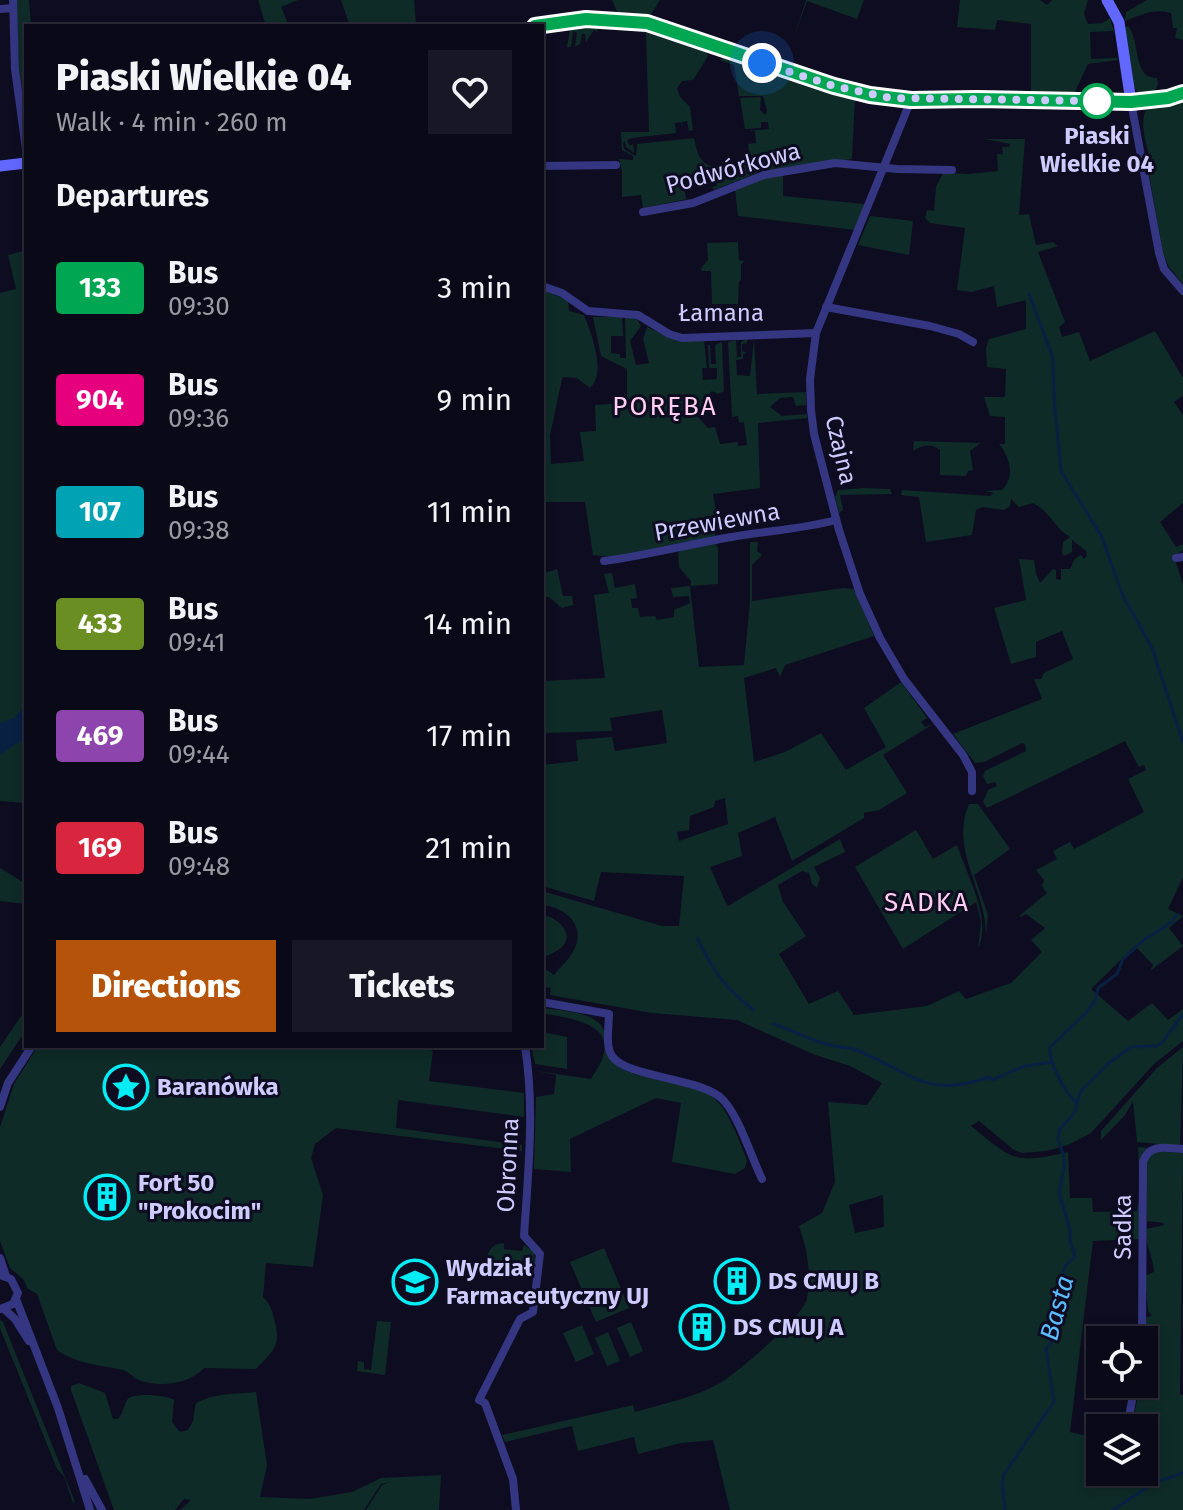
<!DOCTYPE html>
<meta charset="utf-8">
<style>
body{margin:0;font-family:"Fira Sans",sans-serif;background:#181725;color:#f1f3f6;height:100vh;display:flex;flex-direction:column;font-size:30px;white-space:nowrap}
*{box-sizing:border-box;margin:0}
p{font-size:26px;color:#999aa2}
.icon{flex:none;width:44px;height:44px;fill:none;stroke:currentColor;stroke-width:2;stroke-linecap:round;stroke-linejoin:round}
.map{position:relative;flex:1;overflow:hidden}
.details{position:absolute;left:24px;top:24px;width:520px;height:1024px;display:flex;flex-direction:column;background:#0a0918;border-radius:0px;box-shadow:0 4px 12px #0003,0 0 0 2px #2a2a37}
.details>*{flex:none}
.badge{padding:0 16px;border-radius:6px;font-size:28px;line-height:52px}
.controls{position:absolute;left:1086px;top:1326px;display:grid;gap:16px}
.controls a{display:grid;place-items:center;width:72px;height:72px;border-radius:0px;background:#0a0918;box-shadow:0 4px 12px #0003,0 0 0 2px #2a2a37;font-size:40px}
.you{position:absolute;width:40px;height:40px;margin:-20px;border:6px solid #fff;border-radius:50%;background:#1a73e8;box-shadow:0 0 0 12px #1a73e833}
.map>.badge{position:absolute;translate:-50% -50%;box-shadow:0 0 0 4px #fff}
h2{padding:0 32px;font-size:30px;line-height:72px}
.round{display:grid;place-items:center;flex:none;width:84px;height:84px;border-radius:0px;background:#181725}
.headline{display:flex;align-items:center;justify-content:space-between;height:136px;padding:0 32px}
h1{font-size:38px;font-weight:800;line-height:60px}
.action{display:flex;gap:16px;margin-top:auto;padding:16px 32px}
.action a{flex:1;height:92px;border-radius:0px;background:#b45309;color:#fff;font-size:32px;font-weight:800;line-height:92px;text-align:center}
.action a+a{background:#181725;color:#f1f3f6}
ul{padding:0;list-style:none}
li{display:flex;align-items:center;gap:24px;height:112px;padding:0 32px}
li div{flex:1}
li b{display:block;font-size:30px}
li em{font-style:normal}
li .badge{min-width:88px;font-weight:700;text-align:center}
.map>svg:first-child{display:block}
.green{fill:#0e2b28;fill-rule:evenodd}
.water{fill:#082143}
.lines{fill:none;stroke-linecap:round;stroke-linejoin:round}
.stream{stroke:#082143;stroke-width:3}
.street{stroke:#343682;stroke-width:8}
.secondary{stroke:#6268ff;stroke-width:11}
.line-casing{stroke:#fff;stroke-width:18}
.line{stroke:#00a651;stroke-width:12}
.walk{stroke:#cecbff;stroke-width:8;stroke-dasharray:0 14.4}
.stop-dot{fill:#fff;stroke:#00a651;stroke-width:4}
.labels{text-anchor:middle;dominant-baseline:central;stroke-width:6;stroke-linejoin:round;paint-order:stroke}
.stop-label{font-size:24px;font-weight:bold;fill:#cecbff;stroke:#0e0c20}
.street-label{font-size:24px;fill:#cecbff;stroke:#0e0c20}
.poi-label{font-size:24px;font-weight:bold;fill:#cecbff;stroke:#0e0c20;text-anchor:start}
.neighbourhood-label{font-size:26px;letter-spacing:2px;fill:#ffcdf0;stroke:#0e0c20}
.water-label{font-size:26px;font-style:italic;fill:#59bcff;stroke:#0e0c20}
</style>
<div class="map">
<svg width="1183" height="1510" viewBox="0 0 1183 1510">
<rect width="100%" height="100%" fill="#0e0c20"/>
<g class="green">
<path d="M 16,0 L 29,0 L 31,26 L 26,26 L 26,120 L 19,67 Z"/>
<path d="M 258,0 L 298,0 L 281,7 L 289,26 L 266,26 Z"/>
<path d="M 341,0 L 414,0 L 416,24 L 350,26 Z"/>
<path d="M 612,0 L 660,0 L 648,19 L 618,14 Z"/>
<path d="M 806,0 L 864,0 L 857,19 L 807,1 L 794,38 Z"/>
<path d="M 960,0 L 1040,0 L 1047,5 L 1052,0 L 1088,0 L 1084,14 L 1088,24 L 1102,23 L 1110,18 L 1115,35 L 1113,31 L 1090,32 L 1091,59 L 1117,58 L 1118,60 L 1088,64 L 1073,96 L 1031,94 L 1031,24 L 997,20 L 995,30 L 957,27 Z"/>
<path d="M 1147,0 L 1183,0 L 1183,40 L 1175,38 L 1177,28 L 1173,28 L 1171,13 C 1156,8 1140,15 1125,21 L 1126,12 Z"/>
<path d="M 583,26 C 627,24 665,37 706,51 L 708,56 L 693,80 L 682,81 L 677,88 L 680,97 L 690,107 L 693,130 L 689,131 L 687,121 L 682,122 L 683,130 L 681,122 L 675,123 L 676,133 L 631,138 L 627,141 L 630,146 L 633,144 L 634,153 L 626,147 L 625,141 L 623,143 L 624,149 L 636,156 L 637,144 L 694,138 C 697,151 698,161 711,166 L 713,174 L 706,175 L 707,180 L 697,182 L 696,177 L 683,179 L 686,199 L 697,197 L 643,208 L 641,195 L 622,197 L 622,171 L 619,159 L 633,160 L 633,156 L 622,150 L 621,132 L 649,132 L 646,33 L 621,27 L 598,28 L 597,32 L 594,30 L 586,42 L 585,34 L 582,34 L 580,44 L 575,47 L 577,33 L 573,31 L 571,47 L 567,47 L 570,29 L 542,34 Z"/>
<path d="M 1128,26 C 1141,41 1132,79 1157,78 L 1158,84 L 1154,93 L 1140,94 L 1133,87 L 1123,28 Z"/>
<path d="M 725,57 L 855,99 L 852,159 L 759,172 L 714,190 L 712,187 L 717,186 L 716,179 L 734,175 L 732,164 L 743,161 L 749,153 L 748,144 L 756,143 L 755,131 L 747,131 L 769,129 L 768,122 L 761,122 L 761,128 L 745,129 L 740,98 L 761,97 L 760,110 L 765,115 L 767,111 L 763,96 L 739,96 L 734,65 L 719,60 Z"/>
<path d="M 1183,101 L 1183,284 L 1169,267 L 1163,253 L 1149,174 L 1156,171 C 1149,158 1137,121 1147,109 Z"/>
<path d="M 985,139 L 1025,139 L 1019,215 L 1029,214 L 1036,245 L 1053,242 L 1058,246 L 1038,252 L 1065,322 L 1059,327 L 1062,337 L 1079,332 L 1090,361 L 1155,331 L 1183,378 L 1183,396 L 1174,402 L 1183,415 L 1183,503 L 1160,522 L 1176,547 L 1183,544 L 1183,550 L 1174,556 L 1183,585 L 1183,877 L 1168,909 L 1183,916 L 1169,928 L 1183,946 L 1150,971 L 1153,965 L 1135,946 L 1091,989 L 1128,1021 L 1152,1003 L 1168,1020 L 1183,1009 L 1183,1041 L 1154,1064 L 1091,1133 L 1068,1145 L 1046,1151 L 1022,1153 L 1014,1150 L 979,1121 L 971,1126 C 1012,1159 1014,1165 1068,1152 L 1070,1198 L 1092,1198 L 1093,1212 L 1137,1211 L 1140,1195 L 1138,1147 L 1148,1148 L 1142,1156 L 1140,1239 L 1093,1241 L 1070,1432 L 1100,1439 L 1100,1472 L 1144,1472 L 1144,1428 L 1132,1428 C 1134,1412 1138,1400 1140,1384 L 1144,1384 L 1146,1317 L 1152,1316 L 1148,1311 L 1145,1276 L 1154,1272 C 1153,1256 1145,1245 1146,1229 L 1164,1225 L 1163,1223 L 1147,1221 L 1146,1160 L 1155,1150 L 1183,1152 L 1180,1395 L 1183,1395 L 1183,1510 L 730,1510 L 713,1440 L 681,1443 L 638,1454 L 634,1437 L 578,1451 L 572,1426 L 505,1442 L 502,1435 L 633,1405 L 635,1412 C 662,1404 693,1398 718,1384 C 735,1375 804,1316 807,1299 C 812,1274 807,1249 799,1226 L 822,1213 L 835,1182 L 828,1102 L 867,1105 L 882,1083 L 850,1066 L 813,1054 L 737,1020 L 652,1013 L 550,995 L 551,988 L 542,987 L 542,974 L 547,970 L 554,975 C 559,968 567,962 571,955 C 589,929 568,907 542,905 L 542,891 L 662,926 L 679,926 L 684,876 L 601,872 L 594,901 L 542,886 L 542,765 L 578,761 L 576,740 L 612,737 L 615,751 L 667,743 L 662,710 L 610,718 L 612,731 L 542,733 L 542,681 L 605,678 L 594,595 L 609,593 L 604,574 L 612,573 L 615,588 L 635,584 L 637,598 L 631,599 L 632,608 L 638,608 L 640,617 L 655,616 L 657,620 L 674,617 L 674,610 L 690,603 L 689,596 L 673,597 L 671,588 L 690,586 L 699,667 L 744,665 L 750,601 L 750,542 L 758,542 L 757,551 L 762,555 L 752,565 L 752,601 L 843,588 L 854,589 L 874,636 L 785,665 L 780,677 L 776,668 L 744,678 L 754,762 L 785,752 L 821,733 L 846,770 L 886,747 L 864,708 L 901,682 L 927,718 L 921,722 L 925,727 L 933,724 L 883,755 L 907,793 L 879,810 L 864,813 L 864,818 L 792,861 L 775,817 L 738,833 L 742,856 L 710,867 L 726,903 L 728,906 L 840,839 L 845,852 L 814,867 L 820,878 L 817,888 L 812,884 L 809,873 L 802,871 L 778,885 L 783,902 L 806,936 L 779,954 L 809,1004 L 838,991 L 854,1015 L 927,1006 L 959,991 L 966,999 L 1011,983 L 1042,952 L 1031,940 L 1045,928 L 1026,914 L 1021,917 L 1019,916 L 1047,893 L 1042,886 L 1044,880 L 1036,870 L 1057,859 L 1053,851 L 1070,842 L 1074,849 L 1144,812 L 1128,779 L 1146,770 L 1144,765 L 1139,767 L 1125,741 L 987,808 L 983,802 L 988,790 L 997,786 L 995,782 L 987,784 L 983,776 L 985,771 L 1026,751 L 1025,744 L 1022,743 L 984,762 L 975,763 L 953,734 L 1042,699 L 1034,679 L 1041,679 L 1044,673 L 1073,659 L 1062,631 L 1036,642 L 1036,657 L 1011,664 L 994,608 L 1026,600 L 1019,559 L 1034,560 L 1036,573 L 1040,583 L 1053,569 L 1056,570 L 1056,579 L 1061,580 L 1061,569 L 1070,569 C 1074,562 1072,559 1081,555 L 1084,559 L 1087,556 L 1086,551 L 1072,540 L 1072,552 L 1064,556 L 1062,553 L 1063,542 L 1070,537 C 1053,527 1052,513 1033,503 L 1019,507 L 1011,499 L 1010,506 L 1004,510 L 982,507 L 976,510 L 972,535 L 926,542 L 919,497 L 901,495 L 902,490 L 990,496 L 994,493 L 985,491 L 1002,490 C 1015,477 1011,459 999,444 L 1005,444 L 1005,417 L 990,416 L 984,397 L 1005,397 L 1006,369 L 987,367 L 986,348 L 989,339 L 1026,329 L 1026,300 L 997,307 L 994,286 L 972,292 L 957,290 L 965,228 L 930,223 L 925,218 L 927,210 L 934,211 L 936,187 L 943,173 L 969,174 L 998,171 L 997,154 L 1003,154 L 1002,147 L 1009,147 L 1010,144 ZM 725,798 L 728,824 L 679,841 L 677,832 L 689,830 L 690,816 L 714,807 L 715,801 ZM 883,1195 L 884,1227 L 855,1233 L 849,1205 Z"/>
<path d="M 783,174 L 783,196 L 865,204 L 855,230 L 738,216 L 735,189 L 757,180 Z"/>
<path d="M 870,216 L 913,221 L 909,255 L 858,245 Z"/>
<path d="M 738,242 L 739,260 L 744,261 L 741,265 L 741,280 L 739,281 L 738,304 L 712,304 L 711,271 L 702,271 L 701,268 L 708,260 L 707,243 Z"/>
<path d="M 26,250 L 26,803 L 0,801 L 0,293 L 16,289 L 8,255 Z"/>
<path d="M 542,290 L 568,300 L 569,311 L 584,315 C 591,333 607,373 590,388 L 577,378 L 563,377 L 562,379 L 550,435 L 551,464 L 584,461 L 580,432 L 596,431 L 595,405 L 627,403 L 627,369 L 601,356 L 593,317 L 622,317 L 623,336 L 611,336 L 611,353 L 620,354 L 620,358 L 626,358 L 625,317 L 637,319 L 641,326 L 630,341 L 636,365 L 649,363 L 643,339 L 647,327 L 662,334 L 704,340 L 707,368 L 702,368 L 703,380 L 717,379 L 717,368 L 709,368 L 708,345 L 710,345 L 711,364 L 716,364 L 715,345 L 722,342 L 724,391 L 718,394 L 712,391 L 701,401 L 706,407 L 696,415 L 708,428 L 715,427 L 720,444 L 738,442 L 738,446 L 747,445 L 744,422 L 739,423 L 738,416 L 732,417 L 728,342 L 736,340 L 737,357 L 741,357 L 741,342 L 747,339 L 747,343 L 742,344 L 742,351 L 747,353 L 743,354 L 743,359 L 736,360 L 737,375 L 750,376 L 754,339 L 757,394 L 806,392 L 806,405 L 796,406 L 793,397 L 780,398 L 770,407 L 782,416 L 807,414 L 807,418 L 758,423 L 760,488 L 713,494 L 718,522 L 715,536 L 613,557 L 593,555 L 585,502 L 542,502 Z"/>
<path d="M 914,441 L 981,443 L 970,451 L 973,470 L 968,471 L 966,476 L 940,475 L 940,450 C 931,443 922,445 913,451 Z"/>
<path d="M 863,488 L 890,489 L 892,494 L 840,495 L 843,510 L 839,513 L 835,497 L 838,490 Z"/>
<path d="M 715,544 L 718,548 L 718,584 L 691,586 L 691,581 L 679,567 L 678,553 L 680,550 Z"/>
<path d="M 557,569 L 563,596 L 572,596 L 573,605 L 562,608 L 549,597 L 542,596 L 542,574 Z"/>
<path d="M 969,804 L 978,804 L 1010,849 L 974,875 L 988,915 L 986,936 C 987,890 949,850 969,804 Z"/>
<path d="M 916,830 L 933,859 L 957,845 C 966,873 993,921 978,948 L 981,922 L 976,902 L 903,949 L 855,867 Z"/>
<path d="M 0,868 L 26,884 L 26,904 L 0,901 Z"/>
<path d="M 548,916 C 560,921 575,935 561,948 C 556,952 548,955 542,958 L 542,918 Z"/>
<path d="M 542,1008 C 561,1011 598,1010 605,1033 C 608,1040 608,1050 609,1058 C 614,1062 619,1067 624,1070 C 653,1083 697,1078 719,1103 C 732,1118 739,1142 747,1160 L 745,1168 L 735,1174 L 672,1162 L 681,1103 L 656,1098 L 570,1139 L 571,1172 L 534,1169 L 536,1097 L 554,1094 L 556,1075 L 536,1071 L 591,1079 C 595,1072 601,1064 603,1056 C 614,1021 564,1018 542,1013 Z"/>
<path d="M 26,1009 L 26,1030 L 0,1069 L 0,1047 Z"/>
<path d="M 542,1032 L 567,1037 L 567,1069 L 535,1064 L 531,1046 L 542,1046 Z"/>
<path d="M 38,1046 L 417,1046 L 433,1051 L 429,1081 L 524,1093 L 524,1117 L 398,1100 L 396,1128 L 522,1145 L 522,1151 L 336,1128 L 315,1144 L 311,1158 L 323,1195 L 313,1267 L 266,1263 L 263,1297 C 270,1304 272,1309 274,1319 C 282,1345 274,1350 256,1369 L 204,1368 C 190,1384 159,1388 139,1380 C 133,1378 130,1372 123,1370 C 101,1365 76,1364 57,1350 L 37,1294 L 27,1288 L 24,1280 L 10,1268 L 0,1241 L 0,1127 L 14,1084 Z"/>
<path d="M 1183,1047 L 1180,1146 L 1137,1142 L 1133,1101 L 1125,1115 L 1101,1140 L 1101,1131 L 1157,1068 Z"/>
<path d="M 504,1243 L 504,1249 L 522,1251 L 524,1245 L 534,1252 L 535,1264 L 524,1269 L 524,1263 L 502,1261 L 501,1267 L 487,1257 C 490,1247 494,1244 504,1243 Z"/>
<path d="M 604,1248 L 629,1308 L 596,1322 L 570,1262 Z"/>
<path d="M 0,1320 L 3,1322 L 75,1502 L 73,1503 L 64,1476 L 57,1469 L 0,1328 Z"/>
<path d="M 377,1321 L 391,1322 L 385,1375 L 357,1371 L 358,1361 L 364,1362 L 364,1369 L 371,1370 Z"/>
<path d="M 631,1322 L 643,1351 L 630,1357 L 617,1328 Z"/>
<path d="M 582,1325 L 594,1354 L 576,1362 L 563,1333 Z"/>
<path d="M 608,1332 L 620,1361 L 607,1366 L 595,1338 Z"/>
<path d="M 79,1383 L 105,1393 L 113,1419 L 118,1419 C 124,1412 123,1407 127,1400 C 132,1392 167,1395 174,1400 L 172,1422 L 180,1432 L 188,1430 L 193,1421 L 196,1403 C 214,1393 236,1394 256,1392 L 267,1465 L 260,1497 L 309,1499 L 352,1492 L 381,1478 L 443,1475 L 441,1475 L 439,1510 L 366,1510 L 382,1485 L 389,1482 L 381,1484 L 364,1510 L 180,1510 L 191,1500 L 184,1499 L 175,1510 L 114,1510 L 71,1390 L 71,1386 Z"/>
</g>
<path class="water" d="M 26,704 L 26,742 L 17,743 L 0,755 L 0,723 L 14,718 Z"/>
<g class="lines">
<g class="stream">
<path d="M 1029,294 L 1053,358 L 1054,398 L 1061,471 L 1102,537 L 1122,594 L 1152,648 L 1183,742"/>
<path d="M 697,938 C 713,970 725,989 754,1010"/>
<path d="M 774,1024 C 792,1030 809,1039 826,1044 C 836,1047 847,1047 856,1050 C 911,1071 924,1100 989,1077 L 992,1080 L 1025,1066 L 1052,1062"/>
<path d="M 1076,1102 C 1065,1094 1048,1060 1050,1047 L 1087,1012 L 1095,1001 L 1098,988 L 1117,974 L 1123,959 L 1144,940 L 1172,922 L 1176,915"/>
<path d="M 1005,1510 L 1002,1484 L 1004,1474 L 1054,1402 L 1046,1349 L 1053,1340 L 1064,1301 L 1063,1273 L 1065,1266 L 1075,1257 L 1070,1240 L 1070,1230 L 1059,1193 L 1064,1168 L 1064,1157 L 1058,1139 L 1060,1129 L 1075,1112 L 1080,1092 L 1109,1063 L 1131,1047 L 1157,1046 L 1162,1043 L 1183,1014"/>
<path d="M 1113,1510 L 1154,1483 L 1183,1473"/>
</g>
<g class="street">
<path d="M 13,0 L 15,69 L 26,149"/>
<path d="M 0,9 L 13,8"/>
<path d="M 911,100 L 816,333 L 810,379 L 811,410 L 814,434 L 839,530 L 860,594 L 880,638 L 904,679 L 963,755 L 972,772 L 972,791"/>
<path d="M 1131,102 L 1159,253 L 1164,269 L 1183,291"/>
<path d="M 542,166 L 616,165"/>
<path d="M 643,212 L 693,203 L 764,175 L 835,163 L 897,169 L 952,170"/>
<path d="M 542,286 L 562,293 L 588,311 L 638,315 L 669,334 L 682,338 L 816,333"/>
<path d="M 826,307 L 930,326 L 959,334 L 973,342"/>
<path d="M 1176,558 L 1183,557"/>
<path d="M 604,561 C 648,555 689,544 732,537 C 767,531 802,529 836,520"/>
<path d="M 542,1002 L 609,1014 C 609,1025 605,1046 612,1056 C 626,1077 694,1077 720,1097 C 738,1112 751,1157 762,1179"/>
<path d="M 0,1107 L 8,1083 L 32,1046"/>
<path d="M 0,1258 L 6,1276"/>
<path d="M 0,1275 L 11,1279 L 18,1293 L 13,1304 L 0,1309"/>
<path d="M 16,1299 L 58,1408 L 90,1510"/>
<path d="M 4,1309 L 15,1319 L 29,1341"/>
<path d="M 1142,1340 L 1143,1162 C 1149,1143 1166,1148 1183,1149"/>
<path d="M 1127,1428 L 1135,1384"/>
<path d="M 85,1479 L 102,1510"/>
<path d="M 516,1510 L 513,1479 L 485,1403 L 479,1400 L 520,1319 L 533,1312 L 540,1254 L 524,1236 C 528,1173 535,1109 525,1046"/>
</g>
<g class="secondary">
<path d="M 1107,0 L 1119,22 L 1131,102"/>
<path d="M 535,26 L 586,19 L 647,23 L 834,86 L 870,95 L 911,100 L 977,99 L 1131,102 L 1168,98 L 1183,93"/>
<path d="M 0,166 L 26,163"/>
</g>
</g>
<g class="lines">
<g class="line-casing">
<path id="line" d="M 535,26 L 586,19 L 647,23 L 834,86 L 870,95 L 911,100 L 977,99 L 1131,102 L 1168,98 L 1183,93"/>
</g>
<use href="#line" class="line"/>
<path class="walk" d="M 762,63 L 834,86 L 890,98 L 1097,101"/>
</g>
<defs>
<g id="sight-ring" transform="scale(2.3)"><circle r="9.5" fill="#0e0c20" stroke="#00edf6" stroke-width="1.5"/><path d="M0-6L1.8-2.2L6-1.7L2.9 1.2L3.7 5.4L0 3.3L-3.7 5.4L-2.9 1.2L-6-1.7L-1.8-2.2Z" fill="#00edf6"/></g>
<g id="building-ring" transform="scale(2.3)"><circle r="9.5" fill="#0e0c20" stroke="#00edf6" stroke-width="1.5"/><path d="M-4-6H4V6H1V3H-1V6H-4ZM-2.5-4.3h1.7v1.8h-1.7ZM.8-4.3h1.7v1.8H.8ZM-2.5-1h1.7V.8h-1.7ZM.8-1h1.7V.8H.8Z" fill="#00edf6"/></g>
<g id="university-ring" transform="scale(2.3)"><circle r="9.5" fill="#0e0c20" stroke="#00edf6" stroke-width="1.5"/><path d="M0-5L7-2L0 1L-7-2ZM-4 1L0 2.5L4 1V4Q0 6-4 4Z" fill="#00edf6"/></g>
</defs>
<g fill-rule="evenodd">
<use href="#sight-ring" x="126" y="1087"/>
<use href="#building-ring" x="107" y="1197"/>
<use href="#building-ring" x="737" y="1281"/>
<use href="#university-ring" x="415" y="1282"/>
<use href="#building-ring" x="702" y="1327"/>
</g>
<circle class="stop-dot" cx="1097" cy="101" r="16"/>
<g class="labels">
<g class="stop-label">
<text x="1097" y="136">Piaski<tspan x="1097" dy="28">Wielkie 04</tspan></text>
</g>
<g class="street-label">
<text transform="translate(733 168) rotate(-15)">Podwórkowa</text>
<text x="721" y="313">Łamana</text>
<text transform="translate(841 450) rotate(77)">Czajna</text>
<text transform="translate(717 522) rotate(-10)">Przewiewna</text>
<text transform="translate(508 1165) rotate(-87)">Obronna</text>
<text transform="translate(1123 1227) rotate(-90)">Sadka</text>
</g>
<g class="poi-label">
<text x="157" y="1087">Baranówka</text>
<text x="138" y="1183">Fort 50<tspan x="138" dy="28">"Prokocim"</tspan></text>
<text x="446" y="1268">Wydział<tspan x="446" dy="28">Farmaceutyczny UJ</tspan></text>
<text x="768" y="1281">DS CMUJ B</text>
<text x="733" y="1327">DS CMUJ A</text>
</g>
<g class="neighbourhood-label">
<text x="665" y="406">PORĘBA</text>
<text x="927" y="902">SADKA</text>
</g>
<g class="water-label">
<text transform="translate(1057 1308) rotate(-75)">Basta</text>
</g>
</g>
</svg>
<div class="controls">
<a><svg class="icon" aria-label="locate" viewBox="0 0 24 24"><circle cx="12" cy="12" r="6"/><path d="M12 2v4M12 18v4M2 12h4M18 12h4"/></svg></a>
<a><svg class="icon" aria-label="layers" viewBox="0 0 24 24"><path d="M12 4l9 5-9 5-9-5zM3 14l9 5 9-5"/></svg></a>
</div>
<div class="you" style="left:762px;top:63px"></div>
<section class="details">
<div class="headline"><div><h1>Piaski Wielkie 04</h1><p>Walk · 4 min · 260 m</p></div><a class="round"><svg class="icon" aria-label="heart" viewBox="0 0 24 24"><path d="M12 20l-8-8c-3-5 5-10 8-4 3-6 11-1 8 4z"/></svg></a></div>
<h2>Departures</h2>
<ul>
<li><span class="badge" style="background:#00a651;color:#fff">133</span><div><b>Bus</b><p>09:30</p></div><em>3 min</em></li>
<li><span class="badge" style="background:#e6007e;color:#fff">904</span><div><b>Bus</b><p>09:36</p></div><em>9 min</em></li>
<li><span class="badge" style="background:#00a3b4;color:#fff">107</span><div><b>Bus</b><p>09:38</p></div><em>11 min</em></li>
<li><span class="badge" style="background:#6b8e23;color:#fff">433</span><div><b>Bus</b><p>09:41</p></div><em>14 min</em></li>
<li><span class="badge" style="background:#8e44ad;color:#fff">469</span><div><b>Bus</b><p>09:44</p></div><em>17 min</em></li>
<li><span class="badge" style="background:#d7263d;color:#fff">169</span><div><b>Bus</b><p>09:48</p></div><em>21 min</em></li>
</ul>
<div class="action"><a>Directions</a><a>Tickets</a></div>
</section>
</div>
